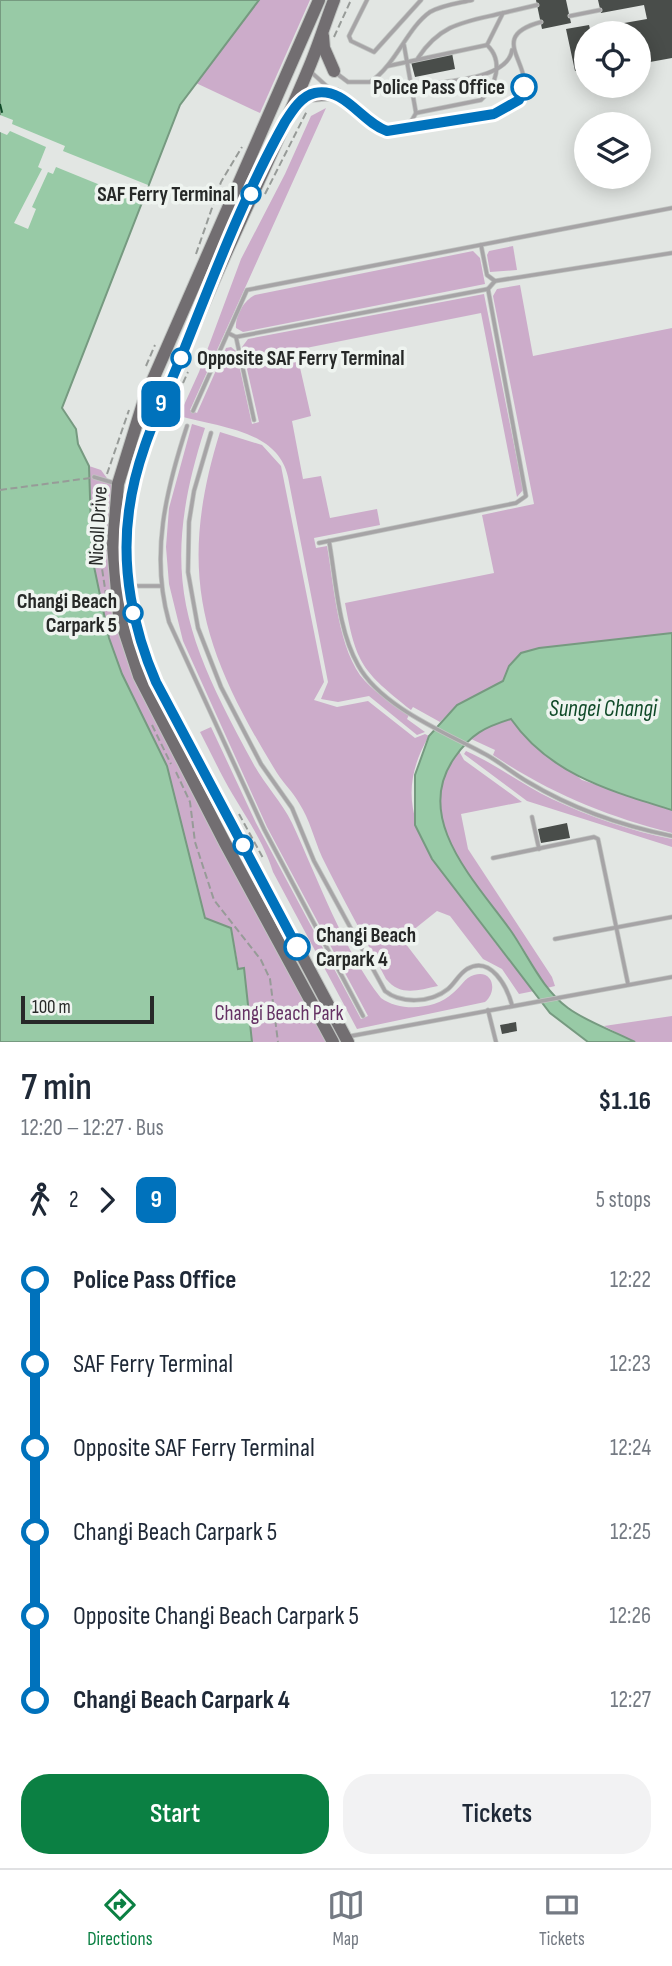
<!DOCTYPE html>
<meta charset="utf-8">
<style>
body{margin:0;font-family:"Sofia Sans Condensed",sans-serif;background:#f2f2f3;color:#1f2937;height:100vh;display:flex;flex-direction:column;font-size:26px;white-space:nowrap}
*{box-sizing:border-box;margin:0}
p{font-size:23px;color:#747a83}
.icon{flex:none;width:38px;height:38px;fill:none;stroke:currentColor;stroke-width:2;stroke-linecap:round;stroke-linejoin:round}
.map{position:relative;height:1042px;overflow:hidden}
.sheet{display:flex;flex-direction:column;background:#fff;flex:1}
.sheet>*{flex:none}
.badge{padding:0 14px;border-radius:10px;font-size:24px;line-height:46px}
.controls{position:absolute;left:574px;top:21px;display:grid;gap:14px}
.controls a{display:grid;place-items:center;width:77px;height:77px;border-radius:50%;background:#fff;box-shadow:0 4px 18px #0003;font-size:35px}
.scale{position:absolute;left:21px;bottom:18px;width:133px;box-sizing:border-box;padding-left:7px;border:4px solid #272928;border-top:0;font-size:19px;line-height:24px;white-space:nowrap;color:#272928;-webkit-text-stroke:5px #eff4f0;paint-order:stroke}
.map>.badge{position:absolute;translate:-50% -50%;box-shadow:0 0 0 4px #fff}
.legs{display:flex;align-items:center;gap:10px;height:77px;padding:0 21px;font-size:23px}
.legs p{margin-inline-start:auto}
.summary{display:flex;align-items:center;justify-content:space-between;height:119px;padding:0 21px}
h1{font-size:38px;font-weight:600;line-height:52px}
.cta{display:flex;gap:14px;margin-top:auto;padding:14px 21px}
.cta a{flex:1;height:80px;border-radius:28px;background:#0b8043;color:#fff;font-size:28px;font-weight:600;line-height:80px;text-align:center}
.cta a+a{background:#f2f2f3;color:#1f2937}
ul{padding:0 21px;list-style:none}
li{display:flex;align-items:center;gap:24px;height:84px;font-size:26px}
li i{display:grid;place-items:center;width:10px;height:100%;margin:0 9px;background:currentColor}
li i::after{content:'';width:18px;height:18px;margin:-9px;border:5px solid;border-radius:50%;background:#fff}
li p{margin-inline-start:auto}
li:first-child i{background:linear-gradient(#0000 50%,currentColor 0)}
li:last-child i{background:linear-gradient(currentColor 50%,#0000 0)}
.tabs{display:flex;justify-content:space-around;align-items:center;height:98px;border-top:2px solid #e0e1e3;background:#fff;font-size:19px;color:#747a83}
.tabs a{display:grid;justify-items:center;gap:4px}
.tabs .current{color:#0b8043}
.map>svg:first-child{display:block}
.green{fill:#ccacca}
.water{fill:#98caa6;stroke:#769a80;stroke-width:2}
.pier{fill:#e2e6e3}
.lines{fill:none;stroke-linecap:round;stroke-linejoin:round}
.ferry{stroke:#0f4927;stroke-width:2;stroke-dasharray:9 7;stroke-linecap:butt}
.building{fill:#494d4a}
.lane-casing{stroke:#c0c4c1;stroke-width:5}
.primary-casing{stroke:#c0c4c1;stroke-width:14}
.path{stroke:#979b98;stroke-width:2;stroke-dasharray:7 3.5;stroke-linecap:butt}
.lane{stroke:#a6a4a6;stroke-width:3.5}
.primary{stroke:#726e71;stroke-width:12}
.line-1-casing{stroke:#fff;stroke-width:16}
.line-1{stroke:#0072bc;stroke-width:10}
.stop-1-dot{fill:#fff;stroke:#0072bc;stroke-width:3.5}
.labels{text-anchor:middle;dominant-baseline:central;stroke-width:7;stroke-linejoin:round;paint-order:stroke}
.stop-label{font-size:21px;font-weight:bold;fill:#272928;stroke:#eff4f0;text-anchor:end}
.street-label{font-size:21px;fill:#272928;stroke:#eff4f0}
.park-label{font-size:21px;fill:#653264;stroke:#eff4f0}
.water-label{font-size:23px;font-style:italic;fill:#0f4927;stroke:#eff4f0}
</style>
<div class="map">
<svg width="672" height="1042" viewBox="0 0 672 1042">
<rect width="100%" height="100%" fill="#e2e6e3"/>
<g class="green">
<path d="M 259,0 L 310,0 L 260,113 L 196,83 Z"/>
<path d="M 326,108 L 190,410 L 197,413 L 226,348 L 231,347 L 236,351 L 252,424 L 259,422 L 242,347 L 248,339 L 484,294 L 523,490 L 517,497 L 481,313 L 296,350 L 311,416 L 292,421 L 303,479 L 321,476 L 330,518 L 377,509 L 380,525 L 314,538 L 316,548 L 327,546 C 334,585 338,652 365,681 C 378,695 394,704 409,715 L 407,719 L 425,732 L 417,735 L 369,696 L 338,702 L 321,699 L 328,682 L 288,477 C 278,430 218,427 179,416 L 199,372 L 241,259 L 285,174 L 311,116 Z"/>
<path d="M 513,246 L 517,270 L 490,272 L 487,255 L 489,251 Z"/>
<path d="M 473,251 L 480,258 L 485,284 L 243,332 L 236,328 C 235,316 244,300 255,295 Z"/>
<path d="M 520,285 L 533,356 L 672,328 L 672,633 L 539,648 L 521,653 L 503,681 L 457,705 L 440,722 L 413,707 L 411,710 C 362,671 356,664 345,603 L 494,573 L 482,515 L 534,504 L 493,296 L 497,289 Z"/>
<path d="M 192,424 L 205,428 C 158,574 184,636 254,765 C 265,785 282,802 292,823 C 317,877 344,951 381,998 C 400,1012 435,1010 453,993 C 460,988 465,977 474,975 C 493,969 498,991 485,1002 L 357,1029 L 273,872 C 264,843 249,822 233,795 C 221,775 211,753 200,732 L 211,727 L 256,823 L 361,1019 L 368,1016 L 267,827 L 183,641 L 169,584 L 166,547 L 169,508 Z"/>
<path d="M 220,432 L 262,445 L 281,466 L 324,682 L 314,700 L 337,707 L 368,701 L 415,738 L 425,734 L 429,736 C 388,805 427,852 468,906 C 489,935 510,963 534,991 L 519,994 L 502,969 L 483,959 L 450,916 L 437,911 L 402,939 L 438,986 C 418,990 401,997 386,979 C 365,938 342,898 322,857 C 314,839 310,820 299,803 C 293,792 284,784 277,773 C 202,651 176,573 220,432 Z"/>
<path d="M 89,466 L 101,470 L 115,489 L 110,557 L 112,617 L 202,812 L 329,1042 L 252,1042 L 244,969 L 239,969 L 231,928 L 205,918 L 167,766 L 122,674 L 109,638 L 92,557 Z"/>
<path d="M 511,719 L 519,730 L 582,780 L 672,810 L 672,833 C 606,816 550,793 493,755 L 495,750 L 469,738 L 484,727 Z"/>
<path d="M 459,751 L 464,760 L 522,802 L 461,814 L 468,849 L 552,977 L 555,986 L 547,988 C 537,973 529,957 519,942 C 493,904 437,846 439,799 C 440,781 449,765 459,751 Z"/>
<path d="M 466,751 C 496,764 522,785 552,799 C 590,817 631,831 672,839 L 672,847 L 527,801 L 464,754 Z"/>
<path d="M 672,1016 L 672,1042 L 635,1042 L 604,1026 Z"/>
</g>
<g class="water">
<path d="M 0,0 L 259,0 L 180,105 L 62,408 L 76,429 L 78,444 L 89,466 L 92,557 L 109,638 L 122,674 L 167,766 L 205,918 L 231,928 L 238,969 L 244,968 L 252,1042 L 0,1042 Z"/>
<path d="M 672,633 L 672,810 C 611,791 550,775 511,719 C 485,727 471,734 455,757 C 411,818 476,882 511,931 C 529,957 542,989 568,1008 C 587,1022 614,1031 635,1042 L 588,1042 L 550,1013 L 432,859 L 415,825 L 415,775 L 429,736 L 457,705 L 503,681 L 509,666 L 521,653 L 539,648 Z"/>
</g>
<path class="pier" d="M 0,115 L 13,120 L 12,124 L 65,146 L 63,151 L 148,185 L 142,202 L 56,167 L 53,174 L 48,172 L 32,207 L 36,209 L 28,229 L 14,223 L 42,169 L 38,167 L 46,147 L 10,131 L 7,135 L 0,132 Z"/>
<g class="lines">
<path class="ferry" d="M 0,104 L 3,116"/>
</g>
<g class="building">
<path d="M 536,0 L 566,0 L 571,23 L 542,29 Z"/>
<path d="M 598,0 L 672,0 L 672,58 L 639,64 L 639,33 L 586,33 L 586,69 L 575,71 L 566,29 L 589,25 L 590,29 L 647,19 L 644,5 L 601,13 Z"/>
<path d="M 452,53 L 455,69 L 415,77 L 411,62 Z"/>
<path d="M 567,823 L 570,838 L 541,843 L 538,829 Z"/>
<path d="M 516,1022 L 517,1031 L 502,1034 L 500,1025 Z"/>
</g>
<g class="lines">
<g class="lane-casing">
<g id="lane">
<path d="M 367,0 L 349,36 L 351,41 L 374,52 L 421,0"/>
<path d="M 570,16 L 600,10"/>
<path d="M 487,45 L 503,13 L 537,5"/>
<path d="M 418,58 C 441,23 465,22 503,13"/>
<path d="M 388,66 L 487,45 C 504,61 496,86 481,100 L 416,113"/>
<path d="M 311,72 L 331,90"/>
<path d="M 336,73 L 348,82 L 370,82 C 396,65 407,28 430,12 C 442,5 459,3 472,0"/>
<path d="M 411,86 C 437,82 508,81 512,50"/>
<path d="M 337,95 L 378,128 L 387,131 C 415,127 504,122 519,100 C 542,68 481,38 541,22"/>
<path d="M 403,127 L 412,120 L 416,113 L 404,45"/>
<path d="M 481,245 L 487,275 L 495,281 L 488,289"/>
<path d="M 495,281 L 672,253"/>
<path d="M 228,333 L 236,337 L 488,289 L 526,496 L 516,503 L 319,543"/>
<path d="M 236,337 L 254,420"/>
<path d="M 193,411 L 247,290 L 672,208"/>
<path d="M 187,426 C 166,490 150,555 169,622 L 264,829 L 363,1016"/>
<path d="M 211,433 L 194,491 L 189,522 L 188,572 L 198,628 L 221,687 L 261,764 L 292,808 L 314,861 L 385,991 C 401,1004 431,1003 448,989 C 455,983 459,974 467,969 C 491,955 507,987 512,1005"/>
<path d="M 94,477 L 114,483"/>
<path d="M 329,541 C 336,580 338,630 358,665 C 380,706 444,732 483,753 C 499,761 512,773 528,782 C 571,808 623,826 672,836"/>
<path d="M 118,586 L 161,586"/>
<path d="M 532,817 L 539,849"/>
<path d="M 493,858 L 594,837 L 598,839 L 628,984"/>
<path d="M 555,939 L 672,917"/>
<path d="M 488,1010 L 496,1042"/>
<path d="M 351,1036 L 672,977"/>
</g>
</g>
<g class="primary-casing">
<g id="primary">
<path d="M 319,0 L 144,400 L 118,484 L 113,545 L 119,615 L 139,676 L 225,843 L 333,1042"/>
<path d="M 334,0 C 325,23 318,47 308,70 C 268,166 220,259 182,356 C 161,407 136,456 129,511 C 121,568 134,629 156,682 L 348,1042"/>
<path d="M 323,36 L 324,48 L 334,71"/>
<path d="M 293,110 L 307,96 L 336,94"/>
</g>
</g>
<g class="path">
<path d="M 334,37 L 351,0"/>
<path d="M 265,194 L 307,111"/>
<path d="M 196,254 L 221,182 L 242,147"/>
<path d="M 146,366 L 155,345"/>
<path d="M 183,383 L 188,372"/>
<path d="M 107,474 L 129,410"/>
<path d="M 103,486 L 98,542 L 106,595"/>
<path d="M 0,490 L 90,478"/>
<path d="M 152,725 L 171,764"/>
<path d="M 176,772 L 190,802 L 195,842 L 214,900 L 261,960 L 270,979 L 278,1042"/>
<path d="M 239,814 L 263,858"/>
</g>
<use href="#lane" class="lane"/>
<use href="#primary" class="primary"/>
</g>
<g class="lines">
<g class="line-1-casing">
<path id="line-1" d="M 297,947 L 156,682 C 133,629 121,568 129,511 C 136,455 161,406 182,355 C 213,277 244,195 285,122 C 292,111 301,96 315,93 C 345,87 361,122 387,131 L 494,114 L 519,100 L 524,87"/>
</g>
<use href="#line-1" class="line-1"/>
</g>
<g class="stop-1-dot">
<circle cx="524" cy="87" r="12"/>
<circle cx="251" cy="194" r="9"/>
<circle cx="181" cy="358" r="9"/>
<circle cx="133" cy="613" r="9"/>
<circle cx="243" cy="845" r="9"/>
<circle cx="297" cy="947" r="12"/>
</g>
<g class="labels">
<g class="stop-label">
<text x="505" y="87">Police Pass Office</text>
<text x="235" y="194">SAF Ferry Terminal</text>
<text x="197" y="358" text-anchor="start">Opposite SAF Ferry Terminal</text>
<text x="117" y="601">Changi Beach<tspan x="117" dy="24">Carpark 5</tspan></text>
<text x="316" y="935" text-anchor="start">Changi Beach<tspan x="316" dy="24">Carpark 4</tspan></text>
</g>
<g class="street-label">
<text transform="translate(98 526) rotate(-87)">Nicoll Drive</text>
</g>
<g class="park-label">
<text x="279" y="1013">Changi Beach Park</text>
</g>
<g class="water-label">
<text x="603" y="709">Sungei Changi</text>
</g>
</g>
</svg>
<div class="controls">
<a><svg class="icon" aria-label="locate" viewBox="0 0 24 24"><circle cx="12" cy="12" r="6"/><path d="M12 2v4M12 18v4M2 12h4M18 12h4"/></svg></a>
<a><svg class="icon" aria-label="layers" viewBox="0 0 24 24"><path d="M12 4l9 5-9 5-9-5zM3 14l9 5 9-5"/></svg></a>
</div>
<div class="scale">100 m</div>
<b class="badge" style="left:161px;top:404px;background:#0072bc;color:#fff">9</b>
</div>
<section class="sheet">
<div class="summary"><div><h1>7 min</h1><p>12:20 – 12:27 · Bus</p></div><b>$1.16</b></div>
<div class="legs"><svg class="icon" aria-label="walk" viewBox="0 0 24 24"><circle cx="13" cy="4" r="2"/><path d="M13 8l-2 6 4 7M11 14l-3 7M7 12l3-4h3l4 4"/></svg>2<svg class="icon" aria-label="forward" viewBox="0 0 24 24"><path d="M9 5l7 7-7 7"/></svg><b class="badge" style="background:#0072bc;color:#fff">9</b><p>5 stops</p></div>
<ul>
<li><i style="color:#0072bc"></i><b>Police Pass Office</b><p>12:22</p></li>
<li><i style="color:#0072bc"></i><span>SAF Ferry Terminal</span><p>12:23</p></li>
<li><i style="color:#0072bc"></i><span>Opposite SAF Ferry Terminal</span><p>12:24</p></li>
<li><i style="color:#0072bc"></i><span>Changi Beach Carpark 5</span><p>12:25</p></li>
<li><i style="color:#0072bc"></i><span>Opposite Changi Beach Carpark 5</span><p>12:26</p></li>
<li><i style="color:#0072bc"></i><b>Changi Beach Carpark 4</b><p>12:27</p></li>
</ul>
<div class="cta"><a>Start</a><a>Tickets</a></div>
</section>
<nav class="tabs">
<a class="current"><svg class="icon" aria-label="directions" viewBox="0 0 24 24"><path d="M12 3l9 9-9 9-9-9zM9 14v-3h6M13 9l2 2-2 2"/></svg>Directions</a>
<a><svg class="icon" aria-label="map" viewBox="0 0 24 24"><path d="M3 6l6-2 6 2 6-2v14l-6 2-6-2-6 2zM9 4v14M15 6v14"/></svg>Map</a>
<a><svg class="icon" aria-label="tickets" viewBox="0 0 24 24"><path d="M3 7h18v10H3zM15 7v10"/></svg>Tickets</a>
</nav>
